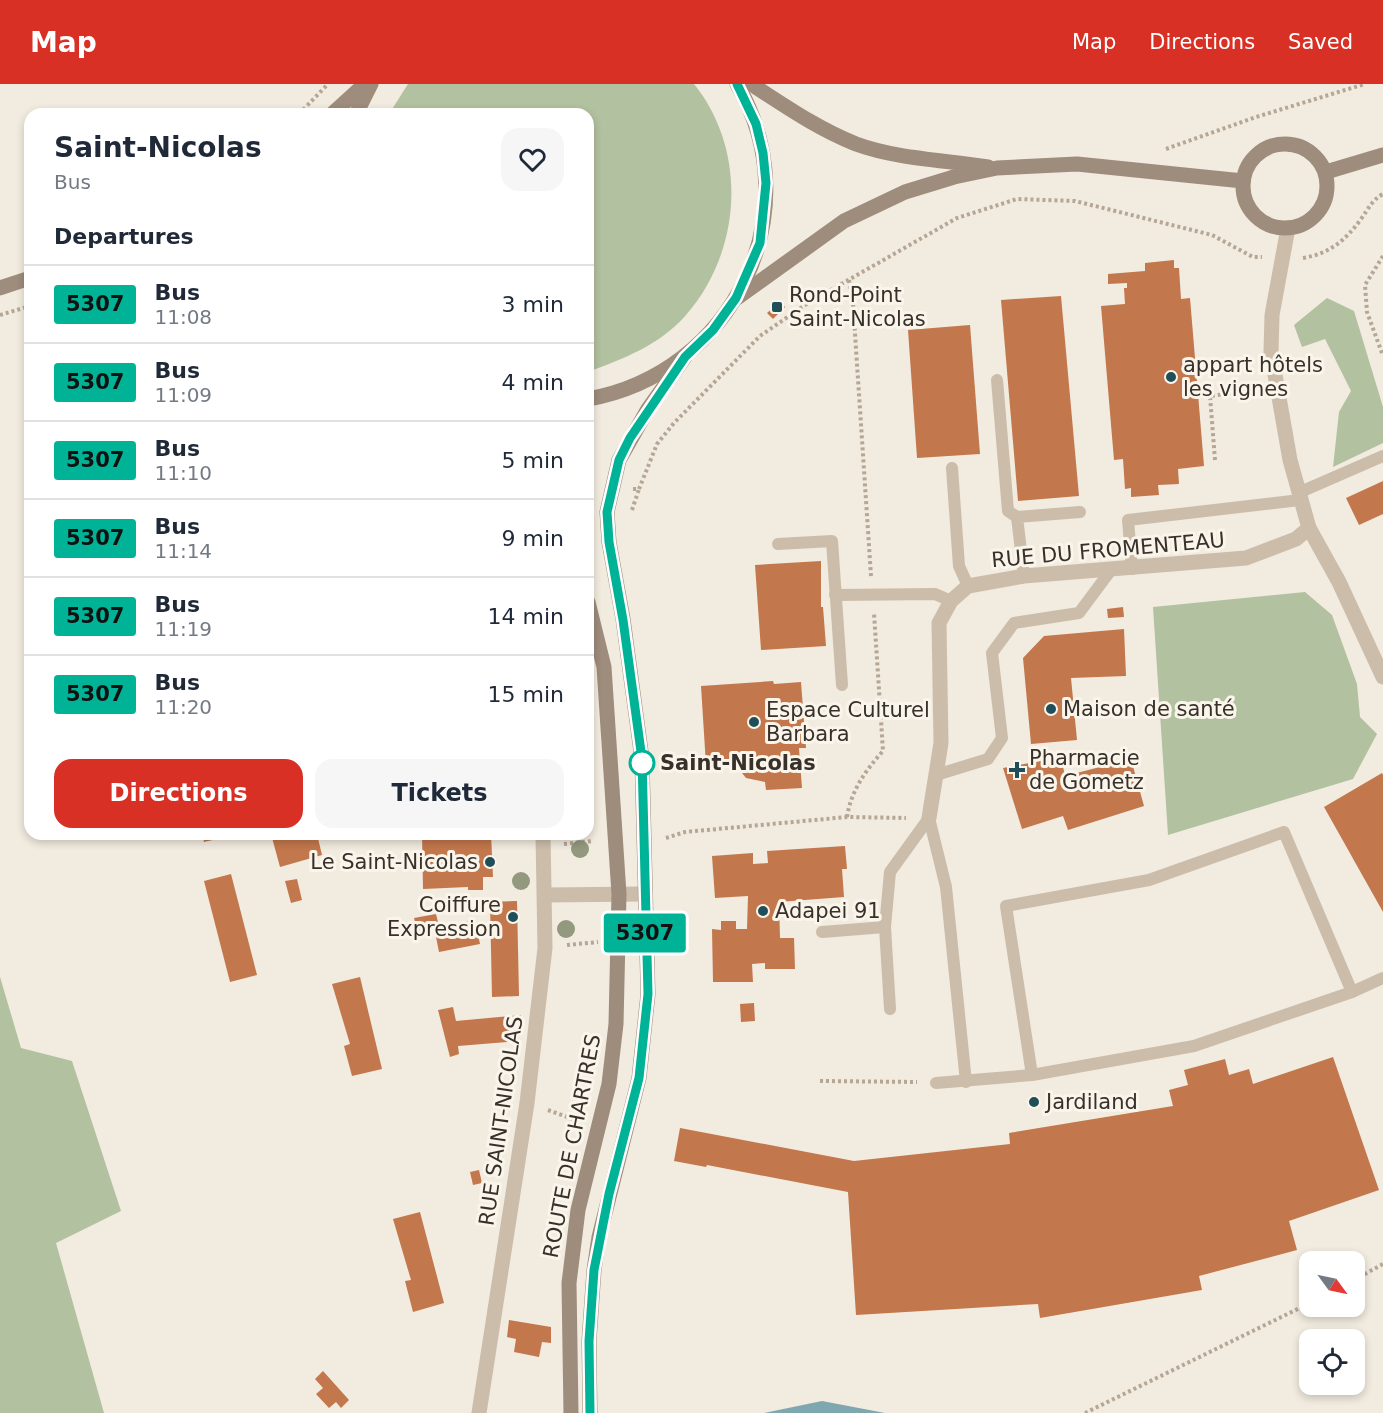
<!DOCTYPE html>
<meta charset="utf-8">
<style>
body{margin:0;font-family:"DejaVu Sans",sans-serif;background:#f6f6f7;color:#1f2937;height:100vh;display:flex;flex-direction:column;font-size:22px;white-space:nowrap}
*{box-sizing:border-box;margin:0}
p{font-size:20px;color:#747a83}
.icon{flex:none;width:33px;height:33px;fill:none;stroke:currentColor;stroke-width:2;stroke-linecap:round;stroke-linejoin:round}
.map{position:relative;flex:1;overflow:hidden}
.side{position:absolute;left:24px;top:24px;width:570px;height:732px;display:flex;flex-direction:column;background:#fff;border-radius:18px;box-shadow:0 3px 9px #0003}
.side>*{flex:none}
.badge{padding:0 12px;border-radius:4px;font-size:21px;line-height:39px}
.needle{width:39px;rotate:123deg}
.tools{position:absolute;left:1299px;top:1167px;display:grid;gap:12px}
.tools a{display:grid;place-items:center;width:66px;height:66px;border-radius:12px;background:#fff;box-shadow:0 3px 9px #0003;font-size:30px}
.map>.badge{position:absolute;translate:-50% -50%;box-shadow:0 0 0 3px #fff}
h2{padding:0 30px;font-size:22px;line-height:54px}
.round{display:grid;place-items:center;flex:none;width:63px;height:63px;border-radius:18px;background:#f6f6f7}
.summary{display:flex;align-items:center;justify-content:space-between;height:102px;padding:0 30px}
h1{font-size:28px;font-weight:800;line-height:45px}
.primary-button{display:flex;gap:12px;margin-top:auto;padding:12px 30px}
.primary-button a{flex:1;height:69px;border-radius:18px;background:#d93025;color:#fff;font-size:24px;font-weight:800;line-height:69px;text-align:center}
.primary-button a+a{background:#f6f6f7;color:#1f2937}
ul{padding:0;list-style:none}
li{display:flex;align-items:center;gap:18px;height:78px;padding:0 30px;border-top:2px solid #e0e1e3}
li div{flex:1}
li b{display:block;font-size:22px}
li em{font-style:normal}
li .badge{min-width:66px;font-weight:700;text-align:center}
header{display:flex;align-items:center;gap:36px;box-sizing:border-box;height:84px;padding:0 30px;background:#d93025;color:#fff}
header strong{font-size:28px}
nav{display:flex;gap:33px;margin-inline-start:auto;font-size:21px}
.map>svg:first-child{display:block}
.green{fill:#b2c19f}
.water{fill:#7ea7af}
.building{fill:#c3774c}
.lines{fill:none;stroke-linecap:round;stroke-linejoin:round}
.path{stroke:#b6a795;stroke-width:4;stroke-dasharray:3 3;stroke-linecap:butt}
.lane{stroke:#cbbdaa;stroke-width:12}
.street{stroke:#cbbdaa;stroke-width:15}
.secondary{stroke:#9e8c7c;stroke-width:15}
.tree{fill:#92997e}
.line-casing{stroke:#fff;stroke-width:14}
.line{stroke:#00b397;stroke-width:9}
.poi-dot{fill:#204f59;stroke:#faf5eb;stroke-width:2}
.stop-dot{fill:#fff;stroke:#00b397;stroke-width:3}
.labels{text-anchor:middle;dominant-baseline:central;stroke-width:6;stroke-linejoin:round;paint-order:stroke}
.poi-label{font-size:21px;fill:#38302a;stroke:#faf5eb;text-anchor:start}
.street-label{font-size:21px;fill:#38302a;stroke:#faf5eb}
.stop-label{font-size:21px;font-weight:bold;fill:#38302a;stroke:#faf5eb;text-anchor:start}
</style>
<header>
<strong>Map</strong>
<nav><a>Map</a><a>Directions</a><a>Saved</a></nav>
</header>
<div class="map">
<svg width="1383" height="1329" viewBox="0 0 1383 1329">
<rect width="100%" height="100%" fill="#f2ebdf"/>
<g class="green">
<path d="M 408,0 L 694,0 C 748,67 742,167 686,231 C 660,261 623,275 588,288 L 588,30 L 389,30 Z"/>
<path d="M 1327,214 L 1354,227 L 1383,323 L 1383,359 L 1333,383 L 1339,328 L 1351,307 L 1325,255 L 1302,263 L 1294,241 Z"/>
<path d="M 1305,508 L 1332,531 L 1357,600 L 1360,633 L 1377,650 L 1353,695 L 1168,751 L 1153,523 Z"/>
<path d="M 0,893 L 21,964 L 72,977 L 121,1127 L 56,1159 L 104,1329 L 0,1329 Z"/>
</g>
<path class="water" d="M 822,1317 L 885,1329 L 764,1329 Z"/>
<g class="building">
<path d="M 1174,176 L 1174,184 L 1179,184 L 1181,215 L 1190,214 L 1204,382 L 1178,385 L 1179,400 L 1158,401 L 1159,411 L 1131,413 L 1131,404 L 1125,405 L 1123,375 L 1114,376 L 1101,222 L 1125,220 L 1124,204 L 1127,204 L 1127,199 L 1108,200 L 1108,190 L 1145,187 L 1145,179 Z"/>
<path d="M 1061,212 L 1079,412 L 1018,417 L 1001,216 Z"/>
<path d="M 780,218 L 785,223 L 773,235 L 767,229 Z"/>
<path d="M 970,241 L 980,370 L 917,374 L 908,246 Z"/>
<path d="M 1383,397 L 1383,430 L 1359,441 L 1346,414 Z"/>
<path d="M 821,477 L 821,523 L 823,523 L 826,562 L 761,566 L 755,481 Z"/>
<path d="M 1123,523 L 1124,533 L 1108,534 L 1107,525 Z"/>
<path d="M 1124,545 L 1126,592 L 1071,594 L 1077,656 L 1031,660 L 1023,574 L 1044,552 Z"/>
<path d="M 773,597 L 774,600 L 801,598 L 806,664 L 799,664 L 802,704 L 766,706 L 765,698 L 746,694 L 734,679 L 706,681 L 701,602 Z"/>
<path d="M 1061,673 L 1065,692 L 1131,675 L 1144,722 L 1068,746 L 1063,732 L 1022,745 L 1003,684 Z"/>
<path d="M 1382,689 L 1383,691 L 1383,828 L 1324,723 Z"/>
<path d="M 202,750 L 216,750 L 217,755 L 204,758 Z"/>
<path d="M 271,750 L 317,750 L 322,771 L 280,783 Z"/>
<path d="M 422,750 L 491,750 L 493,793 L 483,793 L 483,806 L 468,806 L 468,803 L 423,805 Z"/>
<path d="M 845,762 L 847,785 L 842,785 L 844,813 L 779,818 L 780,854 L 794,854 L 795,885 L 765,885 L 765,879 L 752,880 L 753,898 L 713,898 L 712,845 L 721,846 L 721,837 L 736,837 L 736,845 L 747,845 L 748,812 L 715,814 L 712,772 L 753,769 L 753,780 L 768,779 L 767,767 Z"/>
<path d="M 231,790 L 257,891 L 230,898 L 204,797 Z"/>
<path d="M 297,795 L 302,816 L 291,819 L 285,797 Z"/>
<path d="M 517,817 L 519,912 L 492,913 L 490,818 Z"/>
<path d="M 436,830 L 439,842 L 475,836 L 480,860 L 439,868 L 434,843 L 417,847 L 414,834 Z"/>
<path d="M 360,893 L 382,985 L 352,992 L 344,962 L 350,960 L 332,900 Z"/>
<path d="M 754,919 L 755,937 L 741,938 L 740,920 Z"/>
<path d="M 453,923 L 456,937 L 521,931 L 518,957 L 458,962 L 459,970 L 450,973 L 438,926 Z"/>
<path d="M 1333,973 L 1379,1106 L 1289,1137 L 1297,1166 L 1199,1192 L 1202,1206 L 1040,1234 L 1038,1220 L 856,1231 L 848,1108 L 707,1081 L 706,1083 L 674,1077 L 680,1044 L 854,1077 L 1010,1060 L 1009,1049 L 1173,1022 L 1169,1006 L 1188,1001 L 1184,986 L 1225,975 L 1229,991 L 1249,985 L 1253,1000 Z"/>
<path d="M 479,1086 L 482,1099 L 473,1101 L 470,1088 Z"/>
<path d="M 420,1128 L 444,1219 L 413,1228 L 405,1197 L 411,1196 L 393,1135 Z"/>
<path d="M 509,1236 L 551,1243 L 551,1259 L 542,1258 L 539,1273 L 514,1268 L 516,1255 L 507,1253 Z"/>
<path d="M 323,1287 L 349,1316 L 341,1324 L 336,1318 L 329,1324 L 316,1310 L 323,1304 L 315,1295 Z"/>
</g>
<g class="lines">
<g class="path">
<path d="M 299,30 L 328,0"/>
<path d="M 1166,65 L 1256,33 L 1365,0"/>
<path d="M 1383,172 L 1365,201 L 1367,228 L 1383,272"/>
<path d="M 1303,174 C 1329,170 1346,156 1361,135 C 1369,124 1372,116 1383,110"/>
<path d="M 849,196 L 853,219 L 871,492"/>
<path d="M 0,231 L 30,222"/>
<path d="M 1215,376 L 1210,312 L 1257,306"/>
<path d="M 633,405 L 639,405 L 657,360 L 674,339 L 760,252 L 808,219 L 957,134 L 1017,115 L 1075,117 L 1212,151 L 1253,173 L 1262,173"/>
<path d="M 632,426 L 639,405"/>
<path d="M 847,733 C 851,707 865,687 883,667 L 874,529"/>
<path d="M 666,754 L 685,748 L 847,733 L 906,734"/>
<path d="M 564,760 L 593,757"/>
<path d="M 567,861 L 598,858"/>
<path d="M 820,997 L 917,998"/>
<path d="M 548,1026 L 578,1037"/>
<path d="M 1354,1196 L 1383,1180"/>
<path d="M 1085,1329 L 1310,1219"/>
</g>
<g class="lane">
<path d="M 997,296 L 1008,427 L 1017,433"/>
<path d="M 952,384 L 959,482 L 968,502"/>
<path d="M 1298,409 L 1383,372"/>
<path d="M 778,460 L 832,457 L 842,601"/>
<path d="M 1132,485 L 1128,436 L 1300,416"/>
<path d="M 1024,492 L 1017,433 L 1080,428"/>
<path d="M 835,511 L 935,510 L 951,517"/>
<path d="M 936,691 L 988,675 L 1002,654 L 992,569 L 1014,539 L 1079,529 L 1111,486"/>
<path d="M 929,734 L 946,803 L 966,998"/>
<path d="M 822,848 L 885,843"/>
<path d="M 890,925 L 885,843 L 890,788 L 929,734"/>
<path d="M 1032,991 L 1006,822 L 1149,796 L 1284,748 L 1352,908"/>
<path d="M 936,999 L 1032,991 L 1194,962 L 1352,908 L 1383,894"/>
</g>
<g class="street">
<path d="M 1288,144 L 1272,231 L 1271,268 L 1290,376 L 1309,444 L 1339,498 L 1383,593"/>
<path d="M 929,734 L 941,659 L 939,539 L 951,517 L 968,502 L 1024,492 L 1246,474 L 1296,455 L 1309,444"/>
<path d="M 545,811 L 643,810"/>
<path d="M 479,1329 L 527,1019 L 545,864 L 543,750"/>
</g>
<g class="secondary">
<path d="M 751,0 C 785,22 818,45 856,60 C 897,75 945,76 988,83"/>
<path d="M 332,30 L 365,0"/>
<path d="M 356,30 L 371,0"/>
<circle cx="1285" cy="102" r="42"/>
<path d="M 1326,88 L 1383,71"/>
<path d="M 0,204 L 30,194"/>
<path d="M 737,214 L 844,137 L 905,108 L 954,93 L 997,84 L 1077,80 L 1243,97"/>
<path d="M 588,315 C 733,289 812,129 737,0"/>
<path d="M 571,1329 L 569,1199 L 578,1126 L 609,1000 L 616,940 L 619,810 L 604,583 L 588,518"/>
<path d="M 590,1329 L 589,1257 L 594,1186 L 599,1153 L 639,994 L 648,910 L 642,675 L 623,535 L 609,458 L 607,428 L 619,376 L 648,325 L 685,273"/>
</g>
</g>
<g class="tree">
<circle cx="580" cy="765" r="9"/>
<circle cx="521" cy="797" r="9"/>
<circle cx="566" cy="845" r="9"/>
</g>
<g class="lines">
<g class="line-casing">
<path id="line" d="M 590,1329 L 589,1257 L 594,1186 L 609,1110 L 639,994 L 648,910 L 642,675 L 623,536 L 609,458 L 607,428 L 619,376 L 630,354 L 685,273 L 713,246 L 736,214 L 760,159 L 766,99 L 763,69 L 756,40 L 737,0"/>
</g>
<use href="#line" class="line"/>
</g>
<g class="poi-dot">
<rect x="771" y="217" width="12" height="12" rx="3"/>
<circle cx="1171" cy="293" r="6"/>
<circle cx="1051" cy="625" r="6"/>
<circle cx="754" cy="638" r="6"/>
<path d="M1014 677h6v6h6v6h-6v6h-6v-6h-6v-6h6z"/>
<circle cx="490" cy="778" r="6"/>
<circle cx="763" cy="827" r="6"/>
<circle cx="513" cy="833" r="6"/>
<circle cx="1034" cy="1018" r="6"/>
</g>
<circle class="stop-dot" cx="642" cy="679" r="12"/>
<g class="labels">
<g class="poi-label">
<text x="789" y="211">Rond-Point<tspan x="789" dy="24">Saint-Nicolas</tspan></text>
<text x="1183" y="281">appart hôtels<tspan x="1183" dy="24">les vignes</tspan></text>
<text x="1063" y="625">Maison de santé</text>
<text x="766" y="626">Espace Culturel<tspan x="766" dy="24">Barbara</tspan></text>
<text x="1029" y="674">Pharmacie<tspan x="1029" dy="24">de Gometz</tspan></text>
<text x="478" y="778" text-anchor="end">Le Saint-Nicolas</text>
<text x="501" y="821" text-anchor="end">Coiffure<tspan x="501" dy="24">Expression</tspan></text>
<text x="775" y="827">Adapei 91</text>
<text x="1046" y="1018">Jardiland</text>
</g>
<g class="street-label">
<text transform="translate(1108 466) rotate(-5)">RUE DU FROMENTEAU</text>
<text transform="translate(501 1037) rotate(-82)">RUE SAINT-NICOLAS</text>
<text transform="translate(572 1062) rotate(-79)">ROUTE DE CHARTRES</text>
</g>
<g class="stop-label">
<text x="660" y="679">Saint-Nicolas</text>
</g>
</g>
</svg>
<div class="tools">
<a><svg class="needle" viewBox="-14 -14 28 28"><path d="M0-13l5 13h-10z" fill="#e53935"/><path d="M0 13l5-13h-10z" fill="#747a83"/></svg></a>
<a><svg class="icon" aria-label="locate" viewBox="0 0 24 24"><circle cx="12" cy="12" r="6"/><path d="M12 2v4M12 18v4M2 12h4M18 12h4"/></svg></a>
</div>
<b class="badge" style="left:645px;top:849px;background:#00b397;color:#111">5307</b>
<section class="side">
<div class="summary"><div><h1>Saint-Nicolas</h1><p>Bus</p></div><a class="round"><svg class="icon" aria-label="heart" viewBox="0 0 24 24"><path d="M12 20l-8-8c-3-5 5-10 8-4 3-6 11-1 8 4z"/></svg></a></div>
<h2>Departures</h2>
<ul>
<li><span class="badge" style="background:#00b397;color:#111">5307</span><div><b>Bus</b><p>11:08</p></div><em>3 min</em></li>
<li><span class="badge" style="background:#00b397;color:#111">5307</span><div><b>Bus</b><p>11:09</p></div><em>4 min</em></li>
<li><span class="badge" style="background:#00b397;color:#111">5307</span><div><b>Bus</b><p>11:10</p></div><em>5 min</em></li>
<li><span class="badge" style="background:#00b397;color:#111">5307</span><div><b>Bus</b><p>11:14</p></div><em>9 min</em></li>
<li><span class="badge" style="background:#00b397;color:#111">5307</span><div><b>Bus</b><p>11:19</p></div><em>14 min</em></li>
<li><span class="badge" style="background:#00b397;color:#111">5307</span><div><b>Bus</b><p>11:20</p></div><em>15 min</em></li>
</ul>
<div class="primary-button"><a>Directions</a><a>Tickets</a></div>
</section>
</div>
